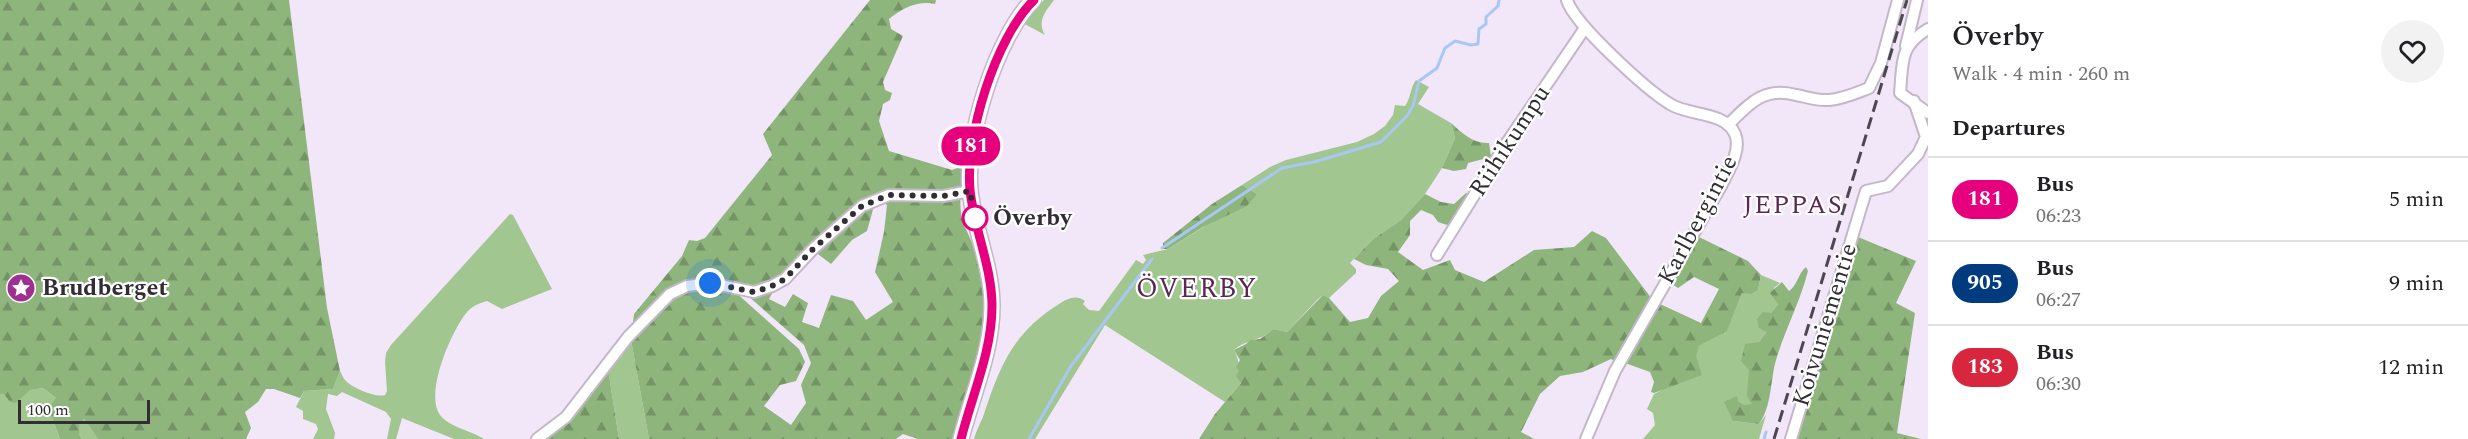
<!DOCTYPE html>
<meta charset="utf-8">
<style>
body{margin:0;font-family:Spectral,serif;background:#f2f2f2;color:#202124;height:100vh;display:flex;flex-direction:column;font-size:22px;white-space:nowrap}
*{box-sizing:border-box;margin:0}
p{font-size:20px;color:#757577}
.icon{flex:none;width:33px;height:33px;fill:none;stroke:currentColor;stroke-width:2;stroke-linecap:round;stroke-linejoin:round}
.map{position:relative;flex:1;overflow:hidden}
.drawer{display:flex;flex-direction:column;background:#fff;width:540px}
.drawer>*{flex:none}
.badge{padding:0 12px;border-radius:20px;font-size:21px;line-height:39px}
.scale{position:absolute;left:18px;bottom:15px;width:132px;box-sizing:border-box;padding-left:6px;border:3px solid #322d35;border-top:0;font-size:16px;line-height:21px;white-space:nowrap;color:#322d35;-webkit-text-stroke:4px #fff;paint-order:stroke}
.you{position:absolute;width:30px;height:30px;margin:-15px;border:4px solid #fff;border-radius:50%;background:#1a73e8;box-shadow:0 0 0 9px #1a73e833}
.map>.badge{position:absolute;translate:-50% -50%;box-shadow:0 0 0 3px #fff}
h2{padding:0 24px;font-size:22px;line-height:54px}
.round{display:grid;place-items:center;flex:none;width:63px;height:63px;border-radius:32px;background:#f2f2f2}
.overview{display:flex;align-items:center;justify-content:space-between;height:102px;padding:0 24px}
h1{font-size:28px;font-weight:600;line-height:45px}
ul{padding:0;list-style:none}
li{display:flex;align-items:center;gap:18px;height:84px;padding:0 24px;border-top:2px solid #e0e0e0}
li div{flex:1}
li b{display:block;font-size:22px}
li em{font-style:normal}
li .badge{min-width:66px;font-weight:700;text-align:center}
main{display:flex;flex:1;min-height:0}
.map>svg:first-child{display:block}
.green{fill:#a1c68f}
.forest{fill:url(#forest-firs);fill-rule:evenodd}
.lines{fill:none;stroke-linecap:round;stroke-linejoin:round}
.stream{stroke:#a9c7f5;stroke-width:3}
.street-casing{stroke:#c3b7c9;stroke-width:14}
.secondary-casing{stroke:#c3b7c9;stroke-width:18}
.street{stroke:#fff;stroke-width:10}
.secondary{stroke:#fff;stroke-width:15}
.rail{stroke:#4c4750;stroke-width:3;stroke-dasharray:12 6;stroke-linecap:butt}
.line-casing{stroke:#fff;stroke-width:14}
.line{stroke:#e6007e;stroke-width:9}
.walk{stroke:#322d35;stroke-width:6;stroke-dasharray:0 10.8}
.stop-dot{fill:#fff;stroke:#e6007e;stroke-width:3}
.labels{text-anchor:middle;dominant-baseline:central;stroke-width:4.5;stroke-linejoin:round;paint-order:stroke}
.street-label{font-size:24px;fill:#322d35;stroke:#fff}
.stop-label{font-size:24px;font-weight:bold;fill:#322d35;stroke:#fff;text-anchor:start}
.poi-label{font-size:24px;font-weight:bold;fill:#322d35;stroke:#fff;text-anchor:start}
.neighbourhood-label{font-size:26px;letter-spacing:1.5px;fill:#5d2754;stroke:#fff}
.quarter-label{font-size:27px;letter-spacing:1.5px;fill:#5d2754;stroke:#fff}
</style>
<main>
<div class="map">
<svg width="1928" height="439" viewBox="0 0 1928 439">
<defs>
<pattern id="forest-firs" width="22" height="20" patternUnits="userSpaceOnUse" patternTransform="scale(1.5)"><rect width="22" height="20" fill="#8eb57b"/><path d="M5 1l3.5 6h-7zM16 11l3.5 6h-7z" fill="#759466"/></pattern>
</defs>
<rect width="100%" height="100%" fill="#f2e6f9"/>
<g class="green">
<path d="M 1044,0 L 1054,0 C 1045,12 1037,21 1045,35 L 1021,22 Z"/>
<path d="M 1416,80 L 1429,87 L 1418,104 L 1451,123 L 1455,138 L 1442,168 L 1425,194 L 1401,220 L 1373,239 L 1350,263 L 1356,269 L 1356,273 L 1329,298 L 1323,295 L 1318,299 L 1287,332 L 1274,329 C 1262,341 1246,339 1234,350 C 1240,361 1239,370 1241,383 L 1225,402 L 1105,325 L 1035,439 L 974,439 C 976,431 980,424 983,417 C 999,369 1011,335 1056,306 C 1065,300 1075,293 1085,301 L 1083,304 L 1089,310 L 1099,311 L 1136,260 L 1143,264 L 1146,260 L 1143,255 L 1168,249 L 1257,194 L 1242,185 L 1270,167 L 1286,160 L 1357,142 L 1374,134 L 1385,126 L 1393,115 L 1395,105 L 1405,106 C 1411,98 1410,88 1416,80 Z"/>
<path d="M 510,214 L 513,215 L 552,289 L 502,309 L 487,301 C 480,303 472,306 467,312 C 452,330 424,393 440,415 C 449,427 472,431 484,439 L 454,439 L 402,418 L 396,439 L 387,439 L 391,419 L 386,412 L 342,392 L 337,396 L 328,394 L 326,409 L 335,433 L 334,439 L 313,439 L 318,429 L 316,424 L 303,419 L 303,411 L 296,407 L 304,391 L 333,389 L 340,371 C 342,374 343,378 345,380 C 352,388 376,398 385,395 L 387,391 L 385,362 L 386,353 L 391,345 Z"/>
<path d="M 1761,275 L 1780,283 L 1774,288 L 1778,304 L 1771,313 L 1766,331 L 1749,370 L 1752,405 L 1745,405 L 1738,401 L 1733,421 L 1759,424 L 1766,415 L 1759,439 L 1643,439 L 1655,425 L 1653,413 L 1647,409 L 1654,394 C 1671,387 1693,364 1699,346 L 1727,330 L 1742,293 L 1758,290 Z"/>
<path d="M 631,340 L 649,439 L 619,439 L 608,369 Z"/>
<path d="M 43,388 L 56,398 L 52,417 L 60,439 L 0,439 L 0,394 Z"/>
<path d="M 84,419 L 98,439 L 82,439 L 79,434 L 79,423 Z"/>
</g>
<g class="forest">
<path d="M 0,0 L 289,0 L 327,308 L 340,371 L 333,389 L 304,391 L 300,398 L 274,389 L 266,389 L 258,402 L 245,412 L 251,428 L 246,439 L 98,439 L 84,419 L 79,424 L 79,434 L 82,439 L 60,439 L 52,417 L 45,413 L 56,398 L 43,388 L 30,390 L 16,403 L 10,402 L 4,394 L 0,394 Z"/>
<path d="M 870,0 L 936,0 L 935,4 C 918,0 901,9 889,19 L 891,29 L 903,36 L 883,82 L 885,90 L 892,93 L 890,100 L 883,104 L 879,121 L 889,151 L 952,170 L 963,166 C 962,184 957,208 964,225 C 973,244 982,265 984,286 C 990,326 976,357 966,394 C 961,409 958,424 955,439 L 918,439 L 903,434 L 896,439 L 649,439 L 631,340 L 634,314 L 682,256 L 689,240 L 697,241 L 705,238 L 772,155 L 763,134 ZM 877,195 L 887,205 L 884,232 L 875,272 L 893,302 L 866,320 L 853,301 L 831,295 L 819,328 L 802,322 L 808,303 L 793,294 L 785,307 L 769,299 L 775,288 L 747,295 L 804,345 L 811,363 L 801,385 L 806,403 L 791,425 L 764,406 L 780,385 L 796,381 L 805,362 L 799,349 L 734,291 L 753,288 L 784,276 L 810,248 L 831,264 L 852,240 L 867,231 Z"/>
<path d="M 1451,123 C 1462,133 1473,144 1489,143 L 1491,157 L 1468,163 L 1466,169 L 1454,171 L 1442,168 L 1455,138 Z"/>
<path d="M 1242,185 L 1257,194 L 1247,206 L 1203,227 L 1168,249 L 1163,249 L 1163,243 L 1212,204 Z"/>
<path d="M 1466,193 L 1470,195 L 1454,221 L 1447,225 L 1438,222 L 1433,215 L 1421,210 L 1410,221 L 1410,235 L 1398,252 L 1423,270 L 1450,260 L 1455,270 L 1484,282 L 1534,250 L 1574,247 L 1592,231 L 1606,238 L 1652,299 L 1615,361 L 1611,359 L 1583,372 L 1560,376 L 1540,394 L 1521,432 L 1534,439 L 1199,439 L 1215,414 L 1241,383 L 1236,376 L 1239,371 L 1236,367 L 1240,360 L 1234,350 L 1246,344 L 1250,340 L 1260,339 L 1274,329 L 1287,332 L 1323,295 L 1329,298 L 1350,322 L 1368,318 L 1381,296 L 1399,281 L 1388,269 L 1366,265 L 1354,259 L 1373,239 L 1401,220 L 1425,194 L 1441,202 L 1454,204 Z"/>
<path d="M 1699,237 L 1748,261 L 1761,275 L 1758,290 L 1751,294 L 1742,293 L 1727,331 L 1699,346 L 1696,356 L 1702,375 L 1654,393 L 1651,392 L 1654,382 L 1650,372 L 1625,363 L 1660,304 L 1701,323 L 1719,289 L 1694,277 L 1678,288 L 1672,284 Z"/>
<path d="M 1858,237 L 1916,261 L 1896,303 L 1915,313 L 1897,433 L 1921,439 L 1795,439 Z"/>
<path d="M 1806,267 L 1808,271 C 1800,302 1785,330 1776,360 C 1770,381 1772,406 1759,424 L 1733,421 L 1724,402 L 1737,396 L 1738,401 L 1745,405 L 1752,404 L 1747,396 L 1749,370 L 1741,361 L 1745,344 L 1760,342 L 1766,332 L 1759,328 L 1757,319 L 1763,312 L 1771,313 L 1778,304 L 1770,293 L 1782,282 L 1789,291 C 1798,285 1798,273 1806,267 Z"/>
<path d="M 608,369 L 619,439 L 546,439 L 579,410 Z"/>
</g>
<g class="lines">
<g class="stream">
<path d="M 1162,248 L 1282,168 L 1314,162 L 1381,142 L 1407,116 L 1413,106 L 1419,81 L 1437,68 L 1445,48 L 1455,41 L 1471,45 L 1478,44 L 1479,29 L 1486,24 L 1486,17 L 1498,6 L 1499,0"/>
<path d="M 1029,439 L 1071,366 L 1152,259"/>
<path d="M 1764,439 L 1766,432"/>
</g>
<g class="street-casing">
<g id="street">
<path d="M 1567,0 C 1574,24 1647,90 1670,104 C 1688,116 1725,111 1735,134 C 1742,150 1728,172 1721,186 L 1615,371 L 1586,439"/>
<path d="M 1928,29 C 1899,46 1903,62 1900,93 L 1928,113"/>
<path d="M 1906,46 L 1917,0"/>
<path d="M 1728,125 C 1749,104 1764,86 1796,95 C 1807,97 1818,101 1829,100 C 1843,99 1856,93 1869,88 L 1881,63 L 1898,0"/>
<path d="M 1437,255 L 1504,147 L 1585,28"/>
<path d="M 537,439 L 566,417 L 628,337 L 670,294 L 687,286 L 710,283 L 754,292 L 772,286 L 785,279 L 813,249 L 862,206 L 889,195 L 943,196 L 970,191"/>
<path d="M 1791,439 L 1866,191 L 1888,186 L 1918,154 L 1926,137 L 1914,101"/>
</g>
</g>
<g class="secondary-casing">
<path id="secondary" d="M 961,439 C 972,395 992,352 992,306 C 992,267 974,229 970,190 C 965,138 996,38 1033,0"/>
</g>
<use href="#street" class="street"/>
<use href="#secondary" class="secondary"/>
<path class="rail" d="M 1774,439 L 1907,0"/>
</g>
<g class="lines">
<g class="line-casing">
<path id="line" d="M 961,439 C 972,395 992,352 992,306 C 992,267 974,229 970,190 C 965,137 995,38 1034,0"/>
</g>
<use href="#line" class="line"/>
<path class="walk" d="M 710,283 L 754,292 L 772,286 L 785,279 L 813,249 L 862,206 L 889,195 L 943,196 L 970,191 L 976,226 L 975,218"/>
</g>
<defs>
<g id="sight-disc" transform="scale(1.5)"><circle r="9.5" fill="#9f308f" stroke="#fff"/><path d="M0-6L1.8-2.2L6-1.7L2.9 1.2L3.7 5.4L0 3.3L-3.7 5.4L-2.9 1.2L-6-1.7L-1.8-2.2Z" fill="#fff"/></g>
</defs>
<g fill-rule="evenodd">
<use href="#sight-disc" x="21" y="288"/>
</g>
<circle class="stop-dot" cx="975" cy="218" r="12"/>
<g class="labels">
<g class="street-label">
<text transform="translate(1510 141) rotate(-57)">Riihikumpu</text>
<text transform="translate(1698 220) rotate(-62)">Karlbergintie</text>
<text transform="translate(1825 325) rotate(-73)">Koivuniementie</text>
</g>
<g class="stop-label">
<text x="993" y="218">Överby</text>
</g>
<g class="poi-label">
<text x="42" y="288">Brudberget</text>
</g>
<g class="neighbourhood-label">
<text x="1793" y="205">JEPPAS</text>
</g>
<g class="quarter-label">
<text x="1197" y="289">ÖVERBY</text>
</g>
</g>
</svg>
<div class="scale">100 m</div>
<div class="you" style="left:710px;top:283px"></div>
<b class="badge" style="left:971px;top:146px;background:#e6007e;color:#fff">181</b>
</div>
<section class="drawer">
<div class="overview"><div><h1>Överby</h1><p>Walk · 4 min · 260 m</p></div><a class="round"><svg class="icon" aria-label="heart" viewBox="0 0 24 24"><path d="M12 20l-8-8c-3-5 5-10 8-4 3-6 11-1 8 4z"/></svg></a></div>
<h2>Departures</h2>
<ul>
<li><span class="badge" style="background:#e6007e;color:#fff">181</span><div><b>Bus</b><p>06:23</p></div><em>5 min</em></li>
<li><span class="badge" style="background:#003b80;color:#fff">905</span><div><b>Bus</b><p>06:27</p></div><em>9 min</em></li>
<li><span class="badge" style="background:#d7263d;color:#fff">183</span><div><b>Bus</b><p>06:30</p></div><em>12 min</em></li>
</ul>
</section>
</main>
